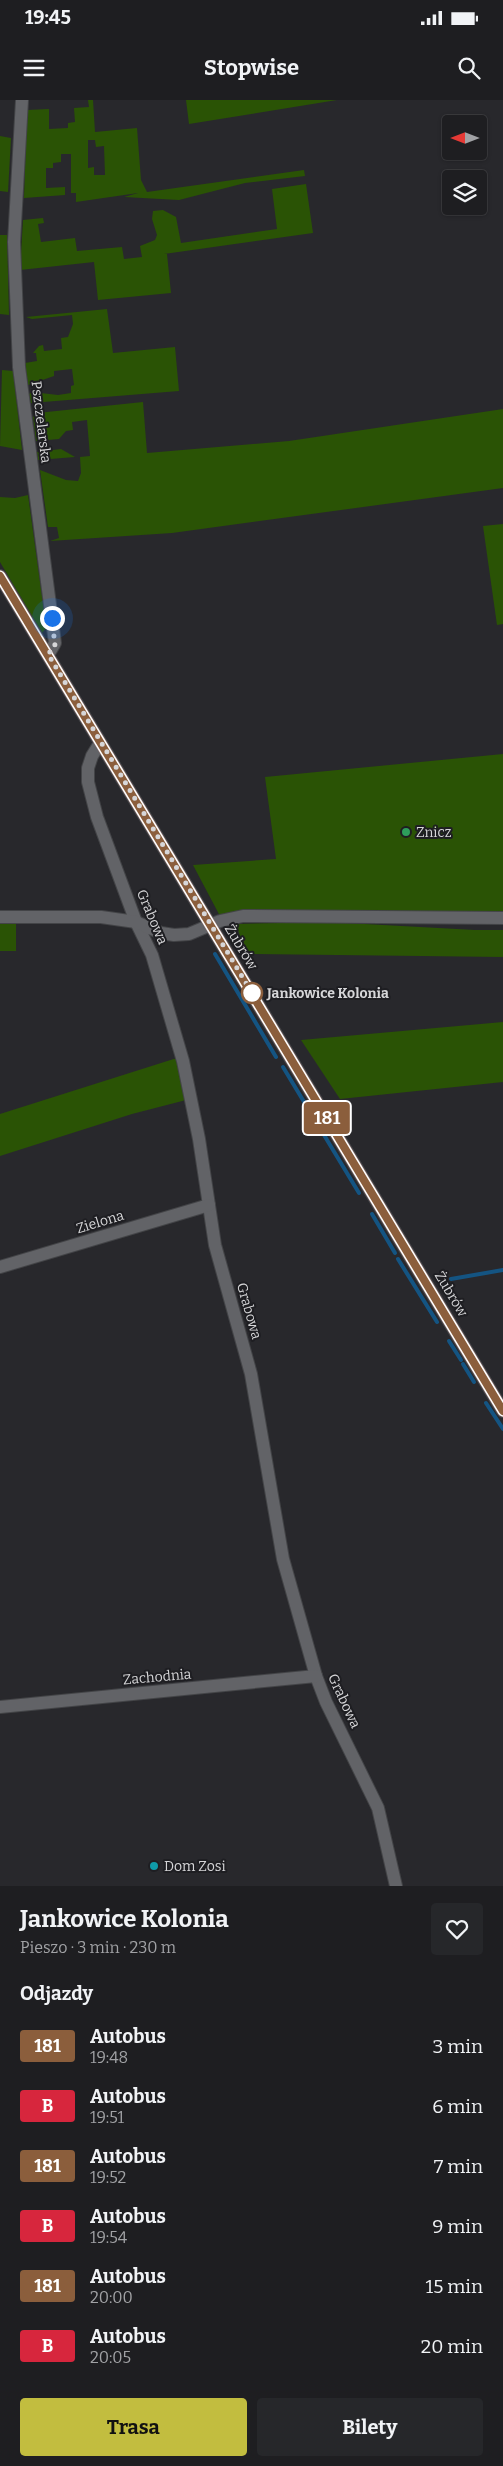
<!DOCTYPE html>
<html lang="pl">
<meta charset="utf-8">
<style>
body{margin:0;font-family:Bitter,serif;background:#26272a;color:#f1f3f6;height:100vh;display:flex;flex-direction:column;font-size:19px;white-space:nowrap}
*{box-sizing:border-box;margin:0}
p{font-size:16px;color:#a1a2a5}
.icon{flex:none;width:28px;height:28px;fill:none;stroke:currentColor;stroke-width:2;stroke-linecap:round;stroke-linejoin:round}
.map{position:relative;height:1786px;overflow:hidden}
.details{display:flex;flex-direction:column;background:#1e1e21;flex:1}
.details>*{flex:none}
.badge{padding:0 10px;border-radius:4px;font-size:18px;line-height:32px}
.needle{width:32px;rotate:270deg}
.controls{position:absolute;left:442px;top:15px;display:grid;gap:10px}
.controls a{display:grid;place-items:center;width:45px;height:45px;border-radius:5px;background:#1e1e21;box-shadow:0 1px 4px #0004,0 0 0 1px #3c3c3f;font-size:25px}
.you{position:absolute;width:25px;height:25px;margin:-12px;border:4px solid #fff;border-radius:50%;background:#1a73e8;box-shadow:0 0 0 8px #1a73e833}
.map>.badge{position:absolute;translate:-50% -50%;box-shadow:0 0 0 2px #fff}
h2{padding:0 20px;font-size:19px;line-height:45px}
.round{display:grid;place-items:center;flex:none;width:52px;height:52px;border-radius:5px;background:#26272a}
.head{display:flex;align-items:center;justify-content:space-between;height:85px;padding:0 20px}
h1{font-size:24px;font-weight:700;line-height:38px}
.cta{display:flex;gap:10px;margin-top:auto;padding:10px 20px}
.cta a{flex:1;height:58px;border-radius:5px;background:#c2bd3f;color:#111;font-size:20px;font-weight:700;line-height:58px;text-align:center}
.cta a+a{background:#26272a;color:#f1f3f6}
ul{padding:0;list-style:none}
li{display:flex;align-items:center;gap:15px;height:60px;padding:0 20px}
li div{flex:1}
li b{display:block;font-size:19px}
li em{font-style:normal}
li .badge{min-width:55px;font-weight:700;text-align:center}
.status{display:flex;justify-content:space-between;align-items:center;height:35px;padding:0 25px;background:#1e1e21;direction:ltr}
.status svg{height:14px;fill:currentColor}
header{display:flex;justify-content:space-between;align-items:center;height:65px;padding:0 20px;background:#1e1e21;font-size:22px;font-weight:700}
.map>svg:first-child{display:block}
.green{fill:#2a5305;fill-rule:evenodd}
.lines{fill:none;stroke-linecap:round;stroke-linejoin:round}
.stream{stroke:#145482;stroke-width:4}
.minor-casing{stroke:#434447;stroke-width:14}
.secondary-casing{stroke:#434447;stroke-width:14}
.minor{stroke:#626367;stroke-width:12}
.secondary{stroke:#8e7371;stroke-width:12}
.line-casing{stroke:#fff;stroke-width:11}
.line{stroke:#8b5e3c;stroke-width:8}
.walk{stroke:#d6d6d8;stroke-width:5;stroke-dasharray:0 9}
.leisure-dot{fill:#2e9e5b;stroke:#1e1e22;stroke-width:2}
.stop-dot{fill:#fff;stroke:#8b5e3c;stroke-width:2.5}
.culture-dot{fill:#0f9aa8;stroke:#1e1e22;stroke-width:2}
.labels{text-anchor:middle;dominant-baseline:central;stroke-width:4;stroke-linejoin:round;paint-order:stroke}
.street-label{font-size:14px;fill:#d6d6d8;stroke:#1e1e22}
.poi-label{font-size:14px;fill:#d6d6d8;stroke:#1e1e22;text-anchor:start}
.stop-label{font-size:14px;font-weight:bold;fill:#d6d6d8;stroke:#1e1e22;text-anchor:start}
</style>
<div class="status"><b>19:45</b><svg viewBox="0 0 49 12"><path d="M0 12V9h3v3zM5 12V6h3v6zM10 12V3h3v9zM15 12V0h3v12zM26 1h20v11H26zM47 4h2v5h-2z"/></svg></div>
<header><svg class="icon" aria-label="menu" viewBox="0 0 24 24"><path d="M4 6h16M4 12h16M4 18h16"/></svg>Stopwise<svg class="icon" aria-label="search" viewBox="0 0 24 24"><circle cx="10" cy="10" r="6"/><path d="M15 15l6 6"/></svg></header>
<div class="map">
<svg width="503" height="1786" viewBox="0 0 503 1786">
<rect width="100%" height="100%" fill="#28282c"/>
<g class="green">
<path d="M 88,0 L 93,0 L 95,32 L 137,28 L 141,80 L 147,92 L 304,70 L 305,76 L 245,83 L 179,100 L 124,97 L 138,93 L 76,102 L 76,93 L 71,93 L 71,54 L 61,54 L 61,62 L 53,63 L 53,68 L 46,68 L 46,88 L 65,87 L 65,95 L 24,98 L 27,10 L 49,9 L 49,29 L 68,28 L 68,23 L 75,22 L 74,8 L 89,7 ZM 88,40 L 95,40 L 96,47 L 104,46 L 105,75 L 94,75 L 94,67 L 88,68 Z"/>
<path d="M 186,0 L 337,0 L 189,24 Z"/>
<path d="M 0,36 L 11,38 L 8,92 L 0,91 Z"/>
<path d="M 306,84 L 313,133 L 164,154 L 167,154 L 171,193 L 98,200 L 94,162 L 20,170 L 23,120 L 43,118 L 44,123 L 38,124 L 41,142 L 75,138 L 77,151 L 122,147 L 124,159 L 142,157 L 140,146 L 155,140 L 157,135 L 152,119 L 153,111 L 163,110 L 176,117 L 181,143 L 277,129 L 272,89 Z"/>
<path d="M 0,135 L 7,135 L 9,215 L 0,214 Z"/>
<path d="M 107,209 L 113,253 L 175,247 L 179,291 L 31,303 L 29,294 L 32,292 L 58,295 L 71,293 L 71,286 L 74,285 L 72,269 L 54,271 L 54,276 L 28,285 L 25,263 L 37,261 L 36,253 L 33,253 L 39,246 L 43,245 L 44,251 L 62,249 L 61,238 L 68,237 L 73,224 L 72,215 L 32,219 L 26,217 Z"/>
<path d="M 2,270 L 13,271 L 22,350 L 0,346 Z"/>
<path d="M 143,302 L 147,353 L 289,341 L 503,309 L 503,388 L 172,433 L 50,441 L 59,438 L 57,427 L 48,427 L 40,370 L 66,380 L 78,381 L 81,373 L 80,357 L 90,356 L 87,320 L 72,322 L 73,330 L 66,331 L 59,339 L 36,341 L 33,317 L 37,313 Z"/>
<path d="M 61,349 L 75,357 L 38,360 L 37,352 Z"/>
<path d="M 28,395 L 45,518 L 48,526 L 42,533 L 0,462 L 0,397 L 15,398 Z"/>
<path d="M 503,424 L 503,524 L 497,525 L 483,426 Z"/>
<path d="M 503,654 L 503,811 L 242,814 L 221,818 L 193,765 L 276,759 L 265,677 Z"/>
<path d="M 328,822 L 475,830 L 503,830 L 503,857 L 246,854 L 236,824 Z"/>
<rect x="0" y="824" width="16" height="27"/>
<path d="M 503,922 L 503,982 L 340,999 L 301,940 Z"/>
<path d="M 180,957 L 190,999 L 132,1014 L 0,1056 L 0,1014 Z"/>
</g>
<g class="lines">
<g class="stream">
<path d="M 215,854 L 276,957"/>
<path d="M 283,967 L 359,1093"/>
<path d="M 372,1114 L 395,1153"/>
<path d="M 398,1159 L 437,1222"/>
<path d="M 451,1179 L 503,1170"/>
<path d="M 449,1241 L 461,1260"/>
<path d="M 463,1264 L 474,1282"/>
<path d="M 486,1303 L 503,1329"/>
</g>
<g class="minor-casing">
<g id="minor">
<path d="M 22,0 L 14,142 L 19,267 L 55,543 L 48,555"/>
<path d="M 100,643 L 92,656 L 88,668 L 88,682 L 97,717 L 136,822 L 152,855 L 183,961 L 199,1039 L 215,1145 L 251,1274 L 283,1459 L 316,1576 L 326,1602 L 378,1708 L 396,1786"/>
<path d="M 0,817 L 101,817 L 136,822 L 161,833 L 174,835 L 189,834 L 220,821 L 243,816 L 503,818"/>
<path d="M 0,1167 L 209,1105"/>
<path d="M 0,1607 L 316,1576"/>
</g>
</g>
<g class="secondary-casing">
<path id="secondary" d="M 0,476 L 503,1311"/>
</g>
<use href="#minor" class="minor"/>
<use href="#secondary" class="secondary"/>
</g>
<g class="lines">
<g class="line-casing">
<path id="line" d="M 0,476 L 503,1311"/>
</g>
<use href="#line" class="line"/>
<path class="walk" d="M 52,518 L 55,546 L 48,554 L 252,893"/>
</g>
<circle class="leisure-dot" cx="406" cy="732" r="5"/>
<circle class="stop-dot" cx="252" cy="893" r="10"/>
<circle class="culture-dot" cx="154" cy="1766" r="5"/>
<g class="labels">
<g class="street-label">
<text transform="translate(41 322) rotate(83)">Pszczelarska</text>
<text transform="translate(152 817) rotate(67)">Grabowa</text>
<text transform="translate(241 847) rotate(59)">Żubrów</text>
<text transform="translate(100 1122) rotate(-17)">Zielona</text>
<text transform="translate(451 1194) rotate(59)">Żubrów</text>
<text transform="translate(249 1211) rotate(74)">Grabowa</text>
<text transform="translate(157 1577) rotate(-5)">Zachodnia</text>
<text transform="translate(344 1601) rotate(65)">Grabowa</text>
</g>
<g class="poi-label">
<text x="416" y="732">Znicz</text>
<text x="164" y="1766">Dom Zosi</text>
</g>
<g class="stop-label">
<text x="267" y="893">Jankowice Kolonia</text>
</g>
</g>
</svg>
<div class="controls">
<a><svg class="needle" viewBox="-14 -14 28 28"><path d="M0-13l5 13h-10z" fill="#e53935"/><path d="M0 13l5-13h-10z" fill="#a1a2a5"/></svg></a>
<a><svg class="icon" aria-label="layers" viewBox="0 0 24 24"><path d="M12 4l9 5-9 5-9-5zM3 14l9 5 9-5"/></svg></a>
</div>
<div class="you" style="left:52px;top:518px"></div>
<b class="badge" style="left:327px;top:1018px;background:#8b5e3c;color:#fff">181</b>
</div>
<section class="details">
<div class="head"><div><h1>Jankowice Kolonia</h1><p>Pieszo · 3 min · 230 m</p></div><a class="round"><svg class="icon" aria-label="heart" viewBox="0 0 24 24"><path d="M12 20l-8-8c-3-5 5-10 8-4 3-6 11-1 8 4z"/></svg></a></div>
<h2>Odjazdy</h2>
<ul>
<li><span class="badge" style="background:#8b5e3c;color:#fff">181</span><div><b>Autobus</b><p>19:48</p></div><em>3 min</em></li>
<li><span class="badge" style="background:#d7263d;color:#fff">B</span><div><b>Autobus</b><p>19:51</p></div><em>6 min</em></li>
<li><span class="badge" style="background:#8b5e3c;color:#fff">181</span><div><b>Autobus</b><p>19:52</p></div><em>7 min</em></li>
<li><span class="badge" style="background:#d7263d;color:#fff">B</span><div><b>Autobus</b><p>19:54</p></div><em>9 min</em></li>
<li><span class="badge" style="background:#8b5e3c;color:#fff">181</span><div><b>Autobus</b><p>20:00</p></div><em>15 min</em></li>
<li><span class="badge" style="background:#d7263d;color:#fff">B</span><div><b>Autobus</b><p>20:05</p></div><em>20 min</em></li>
</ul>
<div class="cta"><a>Trasa</a><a>Bilety</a></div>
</section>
